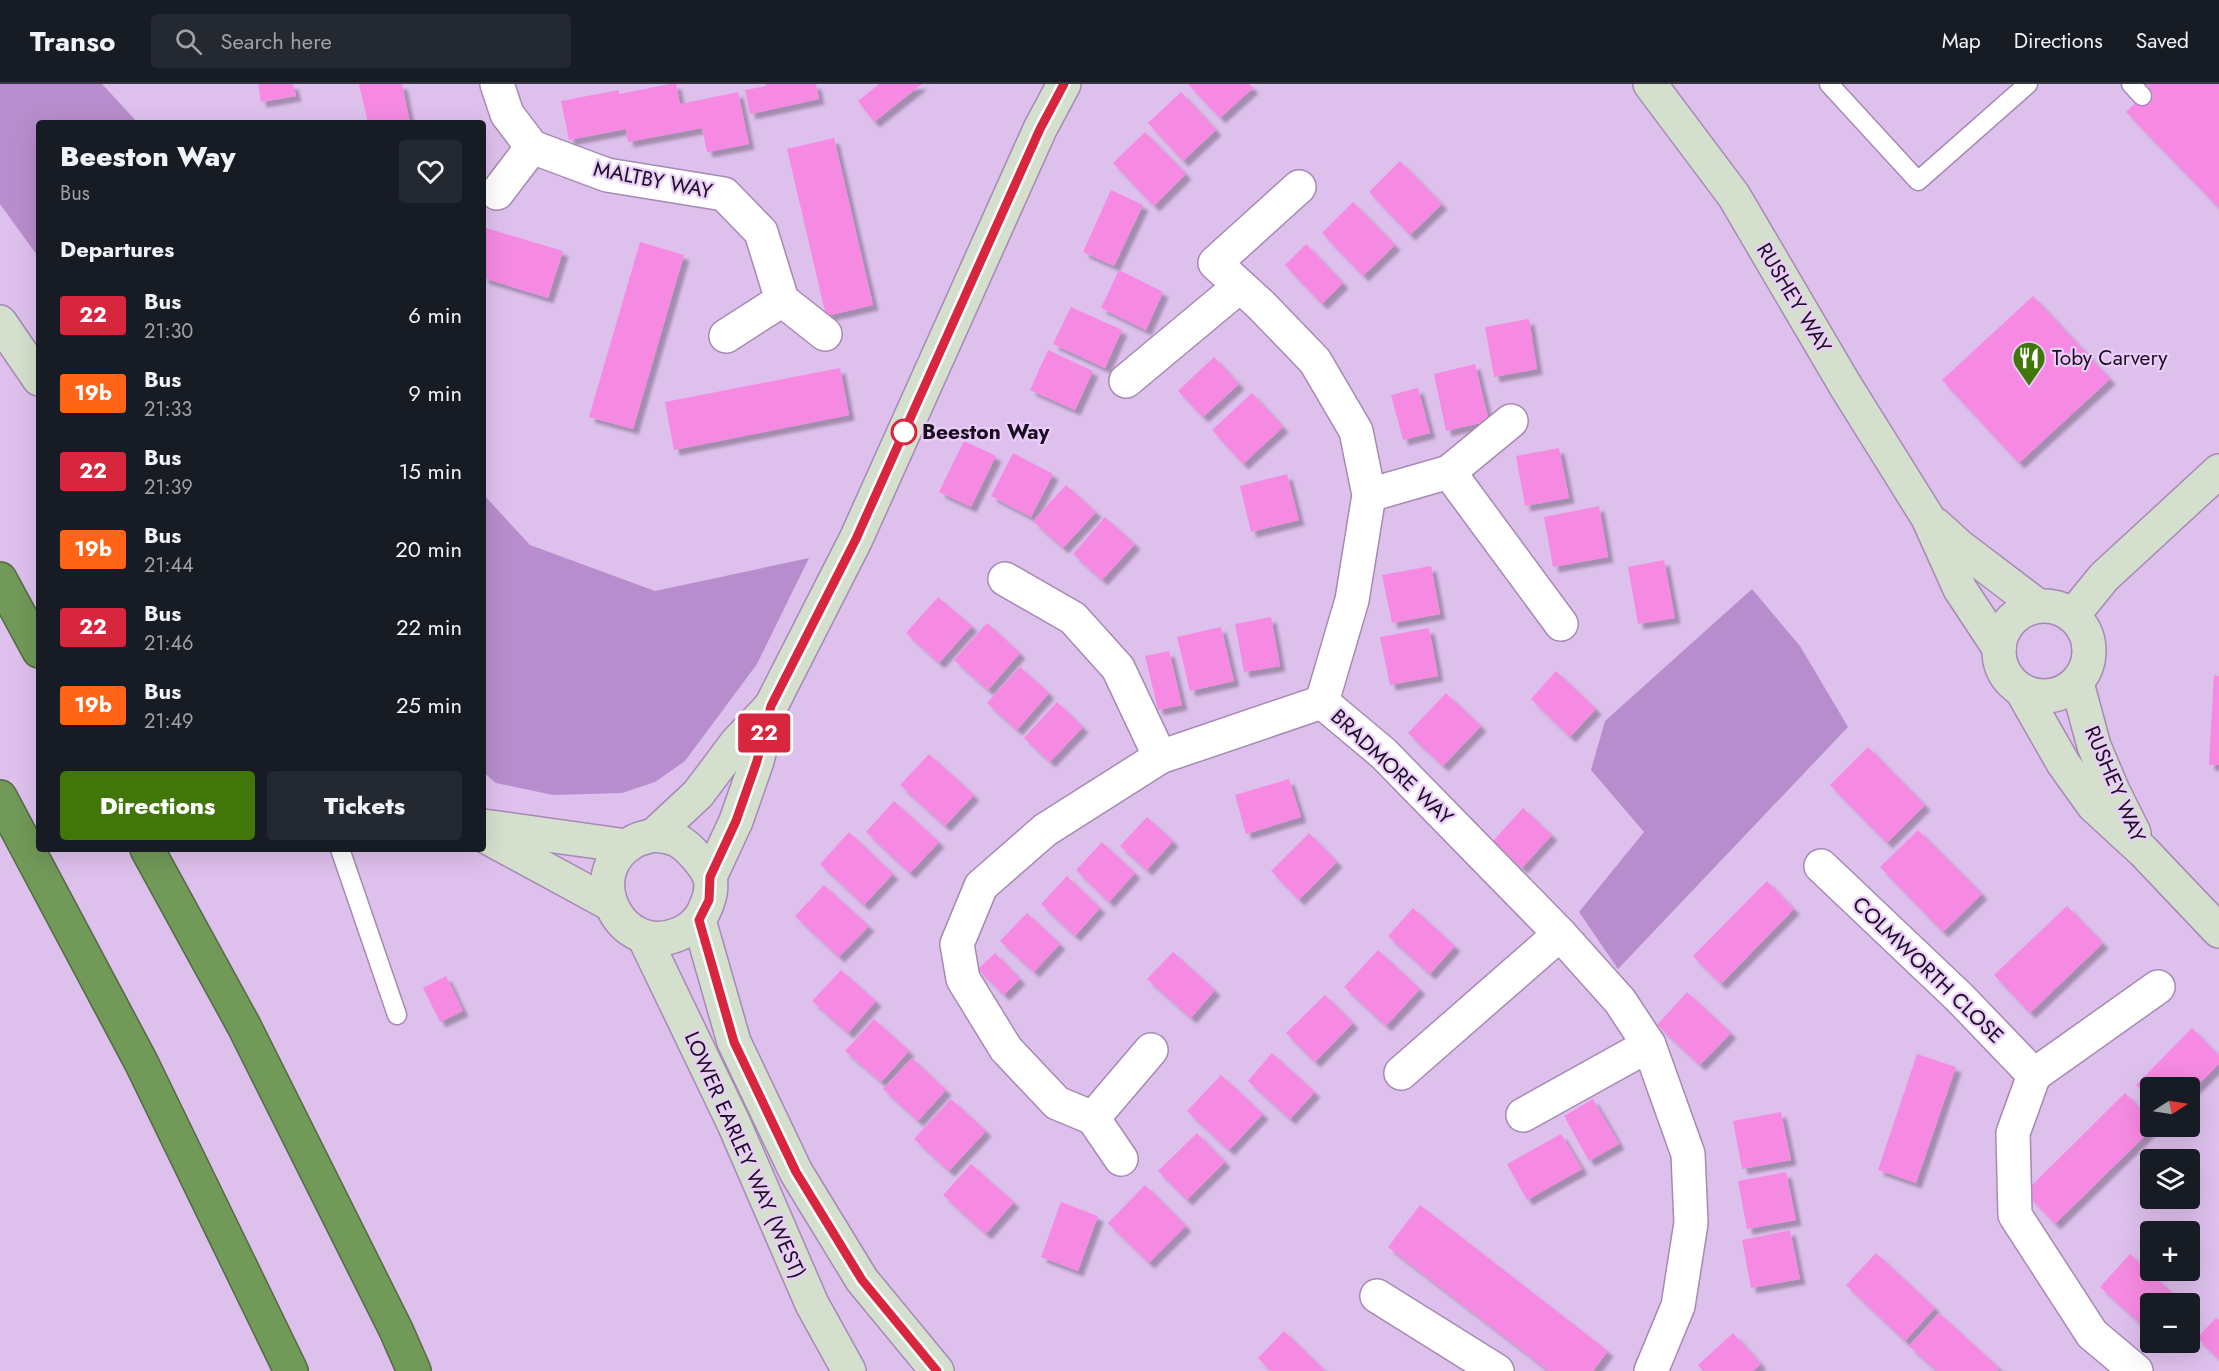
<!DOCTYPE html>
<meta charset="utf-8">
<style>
body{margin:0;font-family:Jost,sans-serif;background:#242831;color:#f1f3f6;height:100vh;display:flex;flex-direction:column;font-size:22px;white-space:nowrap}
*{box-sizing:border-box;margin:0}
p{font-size:20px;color:#9ea1a6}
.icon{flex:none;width:33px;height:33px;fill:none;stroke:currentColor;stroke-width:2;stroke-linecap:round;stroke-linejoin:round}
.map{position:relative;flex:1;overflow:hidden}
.details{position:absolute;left:36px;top:36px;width:450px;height:732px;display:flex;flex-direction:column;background:#171b24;border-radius:6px;box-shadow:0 6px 24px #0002}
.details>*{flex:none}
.badge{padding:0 12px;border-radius:4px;font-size:21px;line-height:39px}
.needle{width:39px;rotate:78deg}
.fabs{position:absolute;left:2140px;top:993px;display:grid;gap:12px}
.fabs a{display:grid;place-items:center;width:60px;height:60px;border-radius:6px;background:#171b24;box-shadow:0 6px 24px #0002;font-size:30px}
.map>.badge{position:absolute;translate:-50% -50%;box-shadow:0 0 0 3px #fff}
h2{padding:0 24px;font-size:22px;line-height:54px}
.round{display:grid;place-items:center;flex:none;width:63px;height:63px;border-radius:6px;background:#242831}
.headline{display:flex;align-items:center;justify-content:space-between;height:102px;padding:0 24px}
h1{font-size:28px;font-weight:800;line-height:45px}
.action{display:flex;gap:12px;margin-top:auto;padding:12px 24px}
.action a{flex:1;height:69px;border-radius:6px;background:#407708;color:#fff;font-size:24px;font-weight:800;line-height:69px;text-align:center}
.action a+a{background:#242831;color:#f1f3f6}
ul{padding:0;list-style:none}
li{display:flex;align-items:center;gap:18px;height:78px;padding:0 24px}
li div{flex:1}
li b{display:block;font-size:22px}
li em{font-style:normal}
li .badge{min-width:66px;font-weight:700;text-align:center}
header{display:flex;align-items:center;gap:36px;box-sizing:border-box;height:84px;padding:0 30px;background:#171b24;border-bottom:2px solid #363941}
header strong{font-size:28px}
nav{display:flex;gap:33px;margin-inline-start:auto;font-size:21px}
.search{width:420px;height:54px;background:#242831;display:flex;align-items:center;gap:15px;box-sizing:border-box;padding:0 21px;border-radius:6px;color:#9ea1a6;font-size:22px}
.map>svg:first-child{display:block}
.green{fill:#b88dcd}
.building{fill:#f68ae2;filter:url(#shadow)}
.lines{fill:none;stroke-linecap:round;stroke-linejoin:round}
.lane-casing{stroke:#a689b4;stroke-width:21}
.street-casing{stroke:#a689b4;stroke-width:36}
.secondary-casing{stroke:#a689b4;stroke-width:36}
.highway-casing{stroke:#536944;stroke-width:36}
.lane{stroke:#fff;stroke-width:18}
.street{stroke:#fff;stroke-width:33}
.secondary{stroke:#d4e0cd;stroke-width:33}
.highway{stroke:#719958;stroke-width:33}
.line-casing{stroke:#fff;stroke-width:14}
.line{stroke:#d7263d;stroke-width:9}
.stop-dot{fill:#fff;stroke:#d7263d;stroke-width:3}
.labels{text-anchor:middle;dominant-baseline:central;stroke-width:4.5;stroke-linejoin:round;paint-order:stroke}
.street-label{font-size:21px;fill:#1a0f1f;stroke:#ebccfa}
.poi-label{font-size:21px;fill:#1a0f1f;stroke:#ebccfa;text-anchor:start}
.stop-label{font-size:21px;font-weight:bold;fill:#1a0f1f;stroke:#ebccfa;text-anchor:start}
</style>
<header>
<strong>Transo</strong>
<div class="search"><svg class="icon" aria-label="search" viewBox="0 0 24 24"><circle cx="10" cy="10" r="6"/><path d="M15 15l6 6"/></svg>Search here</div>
<nav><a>Map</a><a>Directions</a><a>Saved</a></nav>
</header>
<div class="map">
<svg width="2219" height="1287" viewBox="0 0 2219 1287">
<defs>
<filter id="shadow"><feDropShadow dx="5.5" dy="5.5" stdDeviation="1.5" flood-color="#0004"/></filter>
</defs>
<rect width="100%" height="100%" fill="#dec0ed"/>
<g class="green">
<path d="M 0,0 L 102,0 L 138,39 L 39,39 L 39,174 L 0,120 Z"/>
<path d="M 483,410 L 530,461 L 655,507 L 809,474 L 757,580 L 685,677 L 655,698 L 622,709 L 553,711 L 496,699 L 483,688 Z"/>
<path d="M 1752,505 L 1800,562 L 1848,643 L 1618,885 L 1579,828 L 1644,748 L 1591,686 L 1605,637 Z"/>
</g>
<g class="building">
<path d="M 258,0 L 293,0 L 296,12 L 261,18 Z"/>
<path d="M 359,0 L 402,0 L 410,39 L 368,39 Z"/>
<path d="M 670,0 L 676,0 L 680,20 L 738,8 L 749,60 L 707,68 L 702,44 L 628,58 L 626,45 L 569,56 L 561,17 L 619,6 L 619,10 Z"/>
<path d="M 766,0 L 816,0 L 819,15 L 750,30 L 745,6 L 766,2 Z"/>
<path d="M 879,0 L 922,0 L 874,38 L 858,17 Z"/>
<path d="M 1188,0 L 1249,0 L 1253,4 L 1220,34 Z"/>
<path d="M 2146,0 L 2219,0 L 2219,124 L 2126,28 L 2150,4 Z"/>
<path d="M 1181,8 L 1216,46 L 1183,77 L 1148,39 Z"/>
<path d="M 1145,48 L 1186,90 L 1154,122 L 1113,79 Z"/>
<path d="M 834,54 L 873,221 L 826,232 L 787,65 Z"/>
<path d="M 1400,77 L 1442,120 L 1410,151 L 1369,108 Z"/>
<path d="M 1111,106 L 1143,121 L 1114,182 L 1083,168 Z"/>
<path d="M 1353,118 L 1395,161 L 1363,192 L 1322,149 Z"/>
<path d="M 483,143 L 563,167 L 548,214 L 483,194 Z"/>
<path d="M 640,158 L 684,171 L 633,345 L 589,333 Z"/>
<path d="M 1306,160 L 1343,199 L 1322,220 L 1285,181 Z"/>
<path d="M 1119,186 L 1163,208 L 1146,246 L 1101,224 Z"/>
<path d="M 2033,212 L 2110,295 L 2019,379 L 1942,296 Z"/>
<path d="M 1071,223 L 1122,246 L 1105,284 L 1053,260 Z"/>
<path d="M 1529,235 L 1537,285 L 1494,293 L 1485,243 Z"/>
<path d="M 1048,266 L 1093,287 L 1075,326 L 1030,306 Z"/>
<path d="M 1214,273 L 1239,300 L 1203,333 L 1178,307 Z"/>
<path d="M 1475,280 L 1489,337 L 1446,347 L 1434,290 Z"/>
<path d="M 840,284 L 849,331 L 674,366 L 665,318 Z"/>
<path d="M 1418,304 L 1430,349 L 1403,356 L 1391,311 Z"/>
<path d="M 1252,309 L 1283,343 L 1243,380 L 1212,346 Z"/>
<path d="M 964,357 L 996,372 L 971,423 L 939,408 Z"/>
<path d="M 1559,364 L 1569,414 L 1525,422 L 1516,372 Z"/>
<path d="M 1013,369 L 1053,390 L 1031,433 L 991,412 Z"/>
<path d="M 1287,390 L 1299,436 L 1251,448 L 1240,402 Z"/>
<path d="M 1066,401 L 1096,428 L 1063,464 L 1033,437 Z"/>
<path d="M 1599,422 L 1608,473 L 1553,483 L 1544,433 Z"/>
<path d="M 1105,433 L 1135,460 L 1102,496 L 1073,470 Z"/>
<path d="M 1664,476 L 1675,534 L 1638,540 L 1628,483 Z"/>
<path d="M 1431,482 L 1440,530 L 1392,539 L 1382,491 Z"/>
<path d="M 938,513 L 972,542 L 939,579 L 906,549 Z"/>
<path d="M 1271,533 L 1280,582 L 1244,588 L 1235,540 Z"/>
<path d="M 987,539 L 1020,569 L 988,606 L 954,576 Z"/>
<path d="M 1221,543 L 1234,597 L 1190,607 L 1177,553 Z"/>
<path d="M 1429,544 L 1438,592 L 1390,601 L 1380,553 Z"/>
<path d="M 1169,567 L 1182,621 L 1158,626 L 1145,572 Z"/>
<path d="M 1020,583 L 1049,609 L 1017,646 L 987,619 Z"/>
<path d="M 1556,587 L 1596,625 L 1570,653 L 1531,615 Z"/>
<path d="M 2214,591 L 2219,592 L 2219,681 L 2209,681 Z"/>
<path d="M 1446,609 L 1481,642 L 1443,682 L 1408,649 Z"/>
<path d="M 1057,618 L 1083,643 L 1050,678 L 1024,654 Z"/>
<path d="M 1868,663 L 1925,721 L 1887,759 L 1830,701 Z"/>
<path d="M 929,670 L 974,711 L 945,742 L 900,701 Z"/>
<path d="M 1289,695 L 1301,733 L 1246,750 L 1235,711 Z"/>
<path d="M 894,717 L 939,758 L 910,789 L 866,748 Z"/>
<path d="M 1523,724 L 1552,751 L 1522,784 L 1493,757 Z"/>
<path d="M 1147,733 L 1173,757 L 1147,786 L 1120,762 Z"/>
<path d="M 1918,746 L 1982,810 L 1943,848 L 1880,783 Z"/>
<path d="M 849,748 L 893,790 L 864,821 L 820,780 Z"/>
<path d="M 1309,749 L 1337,778 L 1299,816 L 1271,787 Z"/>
<path d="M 1102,758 L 1135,789 L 1109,818 L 1076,786 Z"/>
<path d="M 1067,792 L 1100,824 L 1075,852 L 1041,820 Z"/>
<path d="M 1767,797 L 1794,825 L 1721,900 L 1693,872 Z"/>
<path d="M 824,801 L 869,842 L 839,873 L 795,832 Z"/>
<path d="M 2067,822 L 2103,859 L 2030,929 L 1994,891 Z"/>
<path d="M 1413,824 L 1455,862 L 1430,890 L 1388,852 Z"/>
<path d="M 1027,829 L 1060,860 L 1034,888 L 1000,857 Z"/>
<path d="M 1378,866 L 1420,905 L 1386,942 L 1344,903 Z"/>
<path d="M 1173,868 L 1215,906 L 1191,934 L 1147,895 Z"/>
<path d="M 995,869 L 1020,895 L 1004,911 L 978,885 Z"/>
<path d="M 841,886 L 876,917 L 848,949 L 812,917 Z"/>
<path d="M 446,892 L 463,927 L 440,938 L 423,904 Z"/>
<path d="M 1687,908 L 1731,949 L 1700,981 L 1657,941 Z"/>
<path d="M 1325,911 L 1353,939 L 1315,978 L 1286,949 Z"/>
<path d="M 874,935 L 909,967 L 881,998 L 845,967 Z"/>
<path d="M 2192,944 L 2219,972 L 2219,980 L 2190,1009 L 2190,1004 L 2151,1004 L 2151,1016 L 2136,1001 Z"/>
<path d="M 1272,969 L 1315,1008 L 1290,1035 L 1248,997 Z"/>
<path d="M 1917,970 L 1956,983 L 1916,1099 L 1878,1086 Z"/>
<path d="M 912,974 L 946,1006 L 918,1037 L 883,1005 Z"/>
<path d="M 1221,991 L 1263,1030 L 1229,1066 L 1187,1027 Z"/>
<path d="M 2125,1009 L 2151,1035 L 2151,1042 L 2155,1042 L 2055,1140 L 2025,1108 Z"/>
<path d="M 951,1015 L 986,1047 L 949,1087 L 914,1055 Z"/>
<path d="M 1593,1015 L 1619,1060 L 1589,1077 L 1564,1032 Z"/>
<path d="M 1781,1028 L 1791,1076 L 1742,1085 L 1733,1037 Z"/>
<path d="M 1197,1049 L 1225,1078 L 1187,1116 L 1158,1087 Z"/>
<path d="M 1561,1050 L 1582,1085 L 1527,1116 L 1507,1080 Z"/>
<path d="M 971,1080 L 1014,1118 L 986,1150 L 943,1111 Z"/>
<path d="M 1786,1088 L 1796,1136 L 1747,1145 L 1738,1097 Z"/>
<path d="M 1145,1101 L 1186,1142 L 1149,1179 L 1108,1139 Z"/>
<path d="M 1061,1118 L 1098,1132 L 1078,1187 L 1041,1173 Z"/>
<path d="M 1420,1121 L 1608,1267 L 1593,1287 L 1549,1287 L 1388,1163 Z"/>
<path d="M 1790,1146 L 1800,1195 L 1751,1204 L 1742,1156 Z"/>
<path d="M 1876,1169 L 1935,1224 L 1905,1257 L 1846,1201 Z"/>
<path d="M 2130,1170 L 2184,1220 L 2151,1220 L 2151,1249 L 2100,1203 Z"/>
<path d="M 1939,1229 L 1999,1284 L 1997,1287 L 1937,1287 L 1909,1262 Z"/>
<path d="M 2216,1234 L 2219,1236 L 2219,1275 L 2197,1254 Z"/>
<path d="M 1284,1247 L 1325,1287 L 1271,1287 L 1258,1274 Z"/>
<path d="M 1733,1249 L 1761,1280 L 1753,1287 L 1703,1287 L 1698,1281 Z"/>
</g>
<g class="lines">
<g class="lane-casing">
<g id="lane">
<path d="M 1829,0 L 1918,97 L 2028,0"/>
<path d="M 2131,0 L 2142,12"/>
<path d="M 340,765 L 397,931"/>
</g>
</g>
<g class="street-casing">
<g id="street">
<path d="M 497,0 L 507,30 L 532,63 L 607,91 L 724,110 L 761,148 L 782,216 L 726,252"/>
<path d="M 1299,103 L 1215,179 L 1261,221 L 1315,277 L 1356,347 L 1369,411 L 1352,516 L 1322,618"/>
<path d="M 497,109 L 532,63"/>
<path d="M 782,216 L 825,250"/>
<path d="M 1126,297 L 1240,202"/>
<path d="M 1449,388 L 1511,337"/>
<path d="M 1369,411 L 1449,388 L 1561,540"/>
<path d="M 1005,495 L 1073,534 L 1118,584 L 1160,673"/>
<path d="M 1322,618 L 1383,669 L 1560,850 L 1620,917 L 1649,961 L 1688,1070 L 1691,1139 L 1678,1222 L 1651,1287"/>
<path d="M 1821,782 L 1960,914 L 2034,991 L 2013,1049 L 2015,1131 L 2092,1250 L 2136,1287"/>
<path d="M 1401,989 L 1560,850"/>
<path d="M 2034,991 L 2158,903"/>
<path d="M 1523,1031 L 1649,961"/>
<path d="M 1093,1034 L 1151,966"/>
<path d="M 1121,1075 L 1093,1034 L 1057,1019 L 1006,965 L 963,895 L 957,860 L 981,802 L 1045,746 L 1160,673 L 1322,618"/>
<path d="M 1377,1212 L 1497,1287"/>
</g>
</g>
<g class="secondary-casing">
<g id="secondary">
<path d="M 1650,0 L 1734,112 L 1845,301 L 1928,434 L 1960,505 L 1999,564"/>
<path d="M 0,238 L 39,295"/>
<path d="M 1936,441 L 1959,462 L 2038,522"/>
<circle cx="2044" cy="567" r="45"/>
<path d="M 2073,531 L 2104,493 L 2219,387"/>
<path d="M 2077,599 L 2094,662 L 2113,707 L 2134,749"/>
<path d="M 2022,607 L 2063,679 L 2093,721 L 2143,767 L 2219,847"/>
<path d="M 483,742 L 627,762"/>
<path d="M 483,751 L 610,820"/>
<path d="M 654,751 C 662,752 670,753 677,756 C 688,762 706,781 710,794 C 713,806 708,819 703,829 C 698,838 689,846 679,850 C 621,875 578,790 633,758 C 639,754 647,753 654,751 Z"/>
<path d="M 654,751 L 698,710 L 737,658 L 770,623"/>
<path d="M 710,793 L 736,737 L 757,677 L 771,622 L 856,455 L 1040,45 L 1064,0"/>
<path d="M 699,836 L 734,958 L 796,1088 L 862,1196 L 937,1287"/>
<path d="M 644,853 L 734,1040 L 812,1220 L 849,1287"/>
</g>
</g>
<g class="highway-casing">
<g id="highway">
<path d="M 0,495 L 39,567"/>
<path d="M 0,713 L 141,978 L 291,1287"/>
<path d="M 147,765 L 244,942 L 396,1246 L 414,1287"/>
</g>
</g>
<use href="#lane" class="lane"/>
<use href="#street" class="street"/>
<use href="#secondary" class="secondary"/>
<use href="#highway" class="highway"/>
</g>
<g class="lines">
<g class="line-casing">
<path id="line" d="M 937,1287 L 862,1196 L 796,1088 L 734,958 L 699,836 L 709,816 L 710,793 L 736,737 L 757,677 L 771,622 L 856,455 L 1040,45 L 1064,0"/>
</g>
<use href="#line" class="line"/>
</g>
<defs>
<g id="restaurant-pin" transform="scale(1.725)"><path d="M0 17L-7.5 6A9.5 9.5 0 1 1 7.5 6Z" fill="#407708" stroke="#ebccfa"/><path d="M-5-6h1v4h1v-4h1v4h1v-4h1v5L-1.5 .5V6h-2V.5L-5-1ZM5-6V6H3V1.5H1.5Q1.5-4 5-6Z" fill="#fff"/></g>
</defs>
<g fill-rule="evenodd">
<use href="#restaurant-pin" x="2029" y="274"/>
</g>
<circle class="stop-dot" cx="904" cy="348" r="12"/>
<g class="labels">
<g class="street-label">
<text transform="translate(653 96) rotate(11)">MALTBY WAY</text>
<text transform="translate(1794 214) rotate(59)">RUSHEY WAY</text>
<text transform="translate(1392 683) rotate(43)">BRADMORE WAY</text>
<text transform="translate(2115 700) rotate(67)">RUSHEY WAY</text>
<text transform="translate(1928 886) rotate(44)">COLMWORTH CLOSE</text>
<text transform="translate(745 1071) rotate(66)">LOWER EARLEY WAY (WEST)</text>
</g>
<g class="poi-label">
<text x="2052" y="274">Toby Carvery</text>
</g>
<g class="stop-label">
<text x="922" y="348">Beeston Way</text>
</g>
</g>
</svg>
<div class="fabs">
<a><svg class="needle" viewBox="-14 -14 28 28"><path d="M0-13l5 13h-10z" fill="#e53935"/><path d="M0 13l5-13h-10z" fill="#9ea1a6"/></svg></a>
<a><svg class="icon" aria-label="layers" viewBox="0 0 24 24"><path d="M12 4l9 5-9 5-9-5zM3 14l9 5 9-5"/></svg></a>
<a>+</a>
<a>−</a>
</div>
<b class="badge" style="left:764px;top:649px;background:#d7263d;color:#fff">22</b>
<section class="details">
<div class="headline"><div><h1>Beeston Way</h1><p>Bus</p></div><a class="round"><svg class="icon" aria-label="heart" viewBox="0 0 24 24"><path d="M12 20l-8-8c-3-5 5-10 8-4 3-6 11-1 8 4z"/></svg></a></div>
<h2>Departures</h2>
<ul>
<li><span class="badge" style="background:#d7263d;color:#fff">22</span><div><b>Bus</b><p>21:30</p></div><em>6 min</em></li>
<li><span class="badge" style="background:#ff6417;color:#fff">19b</span><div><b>Bus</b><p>21:33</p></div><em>9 min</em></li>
<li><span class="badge" style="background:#d7263d;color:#fff">22</span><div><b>Bus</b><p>21:39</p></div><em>15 min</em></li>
<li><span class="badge" style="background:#ff6417;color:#fff">19b</span><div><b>Bus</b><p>21:44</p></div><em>20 min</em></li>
<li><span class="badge" style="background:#d7263d;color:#fff">22</span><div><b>Bus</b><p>21:46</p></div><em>22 min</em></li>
<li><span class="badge" style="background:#ff6417;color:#fff">19b</span><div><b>Bus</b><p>21:49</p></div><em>25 min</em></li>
</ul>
<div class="action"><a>Directions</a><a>Tickets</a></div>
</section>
</div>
